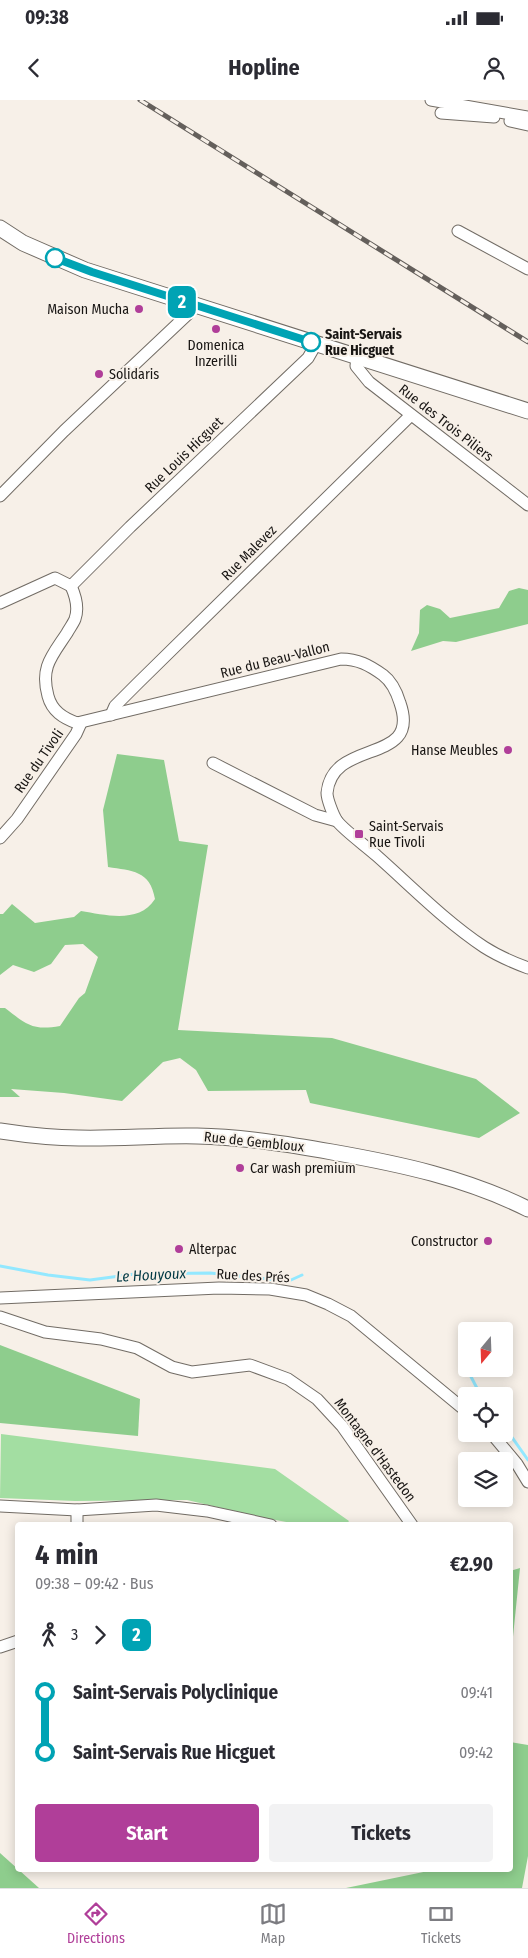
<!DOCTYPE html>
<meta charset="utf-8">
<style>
body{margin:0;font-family:"Fira Sans Condensed",sans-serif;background:#f2f2f3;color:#2b2b33;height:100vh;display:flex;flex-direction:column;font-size:19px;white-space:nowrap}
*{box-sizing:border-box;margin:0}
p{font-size:16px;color:#7c7c81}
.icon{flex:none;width:28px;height:28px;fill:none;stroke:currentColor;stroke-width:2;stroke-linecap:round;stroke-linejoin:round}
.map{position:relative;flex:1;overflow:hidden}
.drawer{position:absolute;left:15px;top:1422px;width:498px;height:350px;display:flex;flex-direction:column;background:#fff;border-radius:5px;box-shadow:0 2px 12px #0003}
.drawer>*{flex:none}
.badge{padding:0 10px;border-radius:8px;font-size:18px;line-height:32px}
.needle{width:32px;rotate:199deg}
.buttons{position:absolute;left:458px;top:1222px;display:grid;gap:10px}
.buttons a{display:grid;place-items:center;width:55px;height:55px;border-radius:5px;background:#fff;box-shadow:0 2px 12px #0003;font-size:25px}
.map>.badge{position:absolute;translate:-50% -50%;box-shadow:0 0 0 2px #fff}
.legs{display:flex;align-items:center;gap:8px;height:55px;padding:0 20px;font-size:16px}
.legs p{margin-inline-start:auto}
.headline{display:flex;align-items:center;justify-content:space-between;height:85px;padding:0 20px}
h1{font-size:28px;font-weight:700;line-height:38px}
.action{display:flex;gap:10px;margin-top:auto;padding:10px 20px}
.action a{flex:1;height:58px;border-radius:5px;background:#b03e99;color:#fff;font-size:20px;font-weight:700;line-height:58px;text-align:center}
.action a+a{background:#f2f2f3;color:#2b2b33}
ul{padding:0 20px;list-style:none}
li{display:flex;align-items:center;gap:18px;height:60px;font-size:19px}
li i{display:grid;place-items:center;width:8px;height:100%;margin:0 6px;background:currentColor}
li i::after{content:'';width:12px;height:12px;margin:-6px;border:4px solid;border-radius:50%;background:#fff}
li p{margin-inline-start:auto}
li:first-child i{background:linear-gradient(#0000 50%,currentColor 0)}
li:last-child i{background:linear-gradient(currentColor 50%,#0000 0)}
.status{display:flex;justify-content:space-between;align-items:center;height:35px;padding:0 25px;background:#fff;direction:ltr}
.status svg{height:14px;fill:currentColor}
header{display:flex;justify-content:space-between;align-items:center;height:65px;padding:0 20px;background:#fff;font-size:22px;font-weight:700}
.tabs{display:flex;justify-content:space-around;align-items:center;height:70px;border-top:1px solid #e1e1e2;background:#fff;font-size:14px;color:#7c7c81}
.tabs a{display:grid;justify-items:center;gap:2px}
.tabs .on{color:#b03e99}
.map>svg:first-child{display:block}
.green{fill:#a3dea2}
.forest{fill:#8ecd8d}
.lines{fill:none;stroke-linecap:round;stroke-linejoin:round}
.stream{stroke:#93e8ff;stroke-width:3}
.minor-casing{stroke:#726c65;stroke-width:13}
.major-casing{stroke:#726c65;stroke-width:17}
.minor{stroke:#fff;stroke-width:11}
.major{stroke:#fff;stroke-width:15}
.rail-casing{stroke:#645f5b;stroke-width:5}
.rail{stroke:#f7f0e8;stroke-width:3;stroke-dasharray:9;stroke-linecap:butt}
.line-1-casing{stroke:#fff;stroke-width:11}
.line-1{stroke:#00a3b4;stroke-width:8}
.stop-1-dot{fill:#fff;stroke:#00a3b4;stroke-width:2.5}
.poi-dot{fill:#b03e99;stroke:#f7f0e8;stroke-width:2}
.labels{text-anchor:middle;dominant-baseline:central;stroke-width:4;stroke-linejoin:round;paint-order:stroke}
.poi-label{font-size:14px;fill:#181513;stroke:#f7f0e8;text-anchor:start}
.stop-label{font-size:14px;font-weight:bold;fill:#181513;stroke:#f7f0e8;text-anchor:start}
.street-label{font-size:14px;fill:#181513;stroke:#f7f0e8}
.water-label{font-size:15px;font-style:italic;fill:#013944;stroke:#f7f0e8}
</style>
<div class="status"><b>09:38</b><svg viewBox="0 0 49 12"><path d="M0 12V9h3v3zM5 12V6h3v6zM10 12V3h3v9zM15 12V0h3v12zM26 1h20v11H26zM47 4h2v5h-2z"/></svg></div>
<header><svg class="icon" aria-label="back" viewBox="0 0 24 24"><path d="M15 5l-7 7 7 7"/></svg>Hopline<svg class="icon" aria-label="person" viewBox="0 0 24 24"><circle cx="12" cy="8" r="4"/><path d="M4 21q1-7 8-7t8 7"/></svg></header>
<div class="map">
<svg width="528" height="1788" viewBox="0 0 528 1788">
<rect width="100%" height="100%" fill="#f7f0e8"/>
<path class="green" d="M 1,1334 L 275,1369 L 349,1421 L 346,1425 L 302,1425 L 260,1417 L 187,1400 L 75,1401 L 0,1398 Z"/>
<g class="forest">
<path d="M 519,488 L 528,490 L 528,524 L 456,542 L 443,541 L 411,551 L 419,533 L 420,510 L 427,505 L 440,509 L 450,518 L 499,508 L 509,491 Z"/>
<path d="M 117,654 L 164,660 L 179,741 L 208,745 L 178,930 L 332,938 L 476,979 L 520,1013 L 479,1038 L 310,1003 L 306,990 L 208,991 L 196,970 L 180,958 L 163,962 L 122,1001 L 64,993 L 11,989 L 20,997 L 0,997 L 0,908 L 5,908 C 26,924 32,931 60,926 L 79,898 L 85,893 L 98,857 L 83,844 L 65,845 L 51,864 L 34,872 L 13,865 L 0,875 L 0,814 L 3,814 L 12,804 L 35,823 L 74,817 L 81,811 C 106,815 139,824 155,799 C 150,770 132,771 108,767 L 103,710 Z"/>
<path d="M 0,1245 L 140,1299 L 138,1336 L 0,1323 Z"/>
<path d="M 520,1468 L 510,1566 L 510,1471 Z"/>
<path d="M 510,1642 L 528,1645 L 528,1756 L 522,1788 L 346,1788 L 433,1770 L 510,1770 Z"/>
<path d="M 0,1753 L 39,1788 L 0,1788 Z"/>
</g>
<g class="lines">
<g class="stream">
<path d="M 0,1166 L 48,1175 L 90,1180 L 135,1174 L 210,1173 L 278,1180 L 291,1180 L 302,1175"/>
<path d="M 465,1265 L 466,1266"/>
<path d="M 467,1269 L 481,1296"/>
<path d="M 504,1326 L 528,1360"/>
</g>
<g class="minor-casing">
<g id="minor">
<path d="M 431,0 L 528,17"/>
<path d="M 441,13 L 494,17"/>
<path d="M 510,21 L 528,25"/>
<path d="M 458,131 L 528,169"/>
<path d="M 357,257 L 356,266 L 369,282 L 528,405"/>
<path d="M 0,396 L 64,331 L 188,214 L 195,206"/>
<path d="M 71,486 C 76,497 79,508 75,519 C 73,524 69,529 67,533 C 52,556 40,567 48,596 C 52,611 63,618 77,623 L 341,559 C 358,559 369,565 383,575 C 391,581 397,593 400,603 C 422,666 332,637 327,693 C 327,699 333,715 337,721 C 346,732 366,746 377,756 C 412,787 445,821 484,847 C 498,856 512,862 528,868"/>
<path d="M 71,486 L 130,427 L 308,258 L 316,244"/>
<path d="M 0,503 L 55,478 L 71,486"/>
<path d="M 111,615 L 115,606 L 138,583 L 411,315"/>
<path d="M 213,663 L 315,715 L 337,721"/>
<path d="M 0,738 L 17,719 L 76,634 L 81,623"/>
<path d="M 0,1198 L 219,1188 L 270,1189 L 306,1195 L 328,1204 L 351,1216 L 466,1311"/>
<path d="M 0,1217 L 45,1232 L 101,1239 L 137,1248 L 172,1267 L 192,1272 L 250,1265 L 288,1279 L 317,1299 L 342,1326 L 412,1425"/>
<path d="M 492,1334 L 517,1364 L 528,1382"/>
<path d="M 0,1406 L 77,1410 L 156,1405 L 207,1411 L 271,1425"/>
<path d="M 77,1410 L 77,1425"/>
<path d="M 0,1547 L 18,1541"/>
</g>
</g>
<g class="major-casing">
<g id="major">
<path d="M 0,128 L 23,143 L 85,170 L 528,311"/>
<path d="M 0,1031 C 26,1035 53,1038 79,1038 C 119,1039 158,1035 197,1036 C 243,1037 287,1044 332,1052 C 400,1064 466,1078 528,1109"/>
</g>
</g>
<use href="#minor" class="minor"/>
<use href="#major" class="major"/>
<g class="rail-casing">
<path id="rail" d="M 140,0 L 528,242"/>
</g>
<use href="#rail" class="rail"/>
</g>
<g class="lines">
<g class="line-1-casing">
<path id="line-1" d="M 55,158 L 92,172 L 311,242"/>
</g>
<use href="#line-1" class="line-1"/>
</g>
<g class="stop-1-dot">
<circle cx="55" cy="158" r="9"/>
<circle cx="311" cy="242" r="9"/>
</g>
<g class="poi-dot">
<circle cx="139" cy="209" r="5"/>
<circle cx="216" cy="229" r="5"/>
<circle cx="99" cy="274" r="5"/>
<circle cx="508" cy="650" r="5"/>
<rect x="354" y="729" width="10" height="10" rx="2.5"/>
<circle cx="240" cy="1068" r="5"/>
<circle cx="488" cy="1141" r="5"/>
<circle cx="179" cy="1149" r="5"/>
</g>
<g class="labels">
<g class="poi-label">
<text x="129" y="209" text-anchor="end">Maison Mucha</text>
<text x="216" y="245" text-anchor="middle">Domenica<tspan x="216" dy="16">Inzerilli</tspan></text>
<text x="109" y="274">Solidaris</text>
<text x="498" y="650" text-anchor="end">Hanse Meubles</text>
<text x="369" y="726">Saint-Servais<tspan x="369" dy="16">Rue Tivoli</tspan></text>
<text x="250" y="1068">Car wash premium</text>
<text x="478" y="1141" text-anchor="end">Constructor</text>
<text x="189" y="1149">Alterpac</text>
</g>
<g class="stop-label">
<text x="325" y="234">Saint-Servais<tspan x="325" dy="16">Rue Hicguet</tspan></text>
</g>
<g class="street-label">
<text transform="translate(446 323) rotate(38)">Rue des Trois Piliers</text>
<text transform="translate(184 355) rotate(-44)">Rue Louis Hicguet</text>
<text transform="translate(249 453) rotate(-45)">Rue Malevez</text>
<text transform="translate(275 560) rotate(-14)">Rue du Beau-Vallon</text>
<text transform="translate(39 661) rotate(-55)">Rue du Tivoli</text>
<text transform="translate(254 1042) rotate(6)">Rue de Gembloux</text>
<text transform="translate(253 1176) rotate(3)">Rue des Prés</text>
<text transform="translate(375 1350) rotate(53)">Montagne d'Hastedon</text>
</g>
<g class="water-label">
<text transform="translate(151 1175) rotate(-3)">Le Houyoux</text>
</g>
</g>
</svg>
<div class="buttons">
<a><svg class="needle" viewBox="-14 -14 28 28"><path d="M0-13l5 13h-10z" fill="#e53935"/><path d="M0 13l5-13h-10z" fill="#7c7c81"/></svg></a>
<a><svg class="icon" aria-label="locate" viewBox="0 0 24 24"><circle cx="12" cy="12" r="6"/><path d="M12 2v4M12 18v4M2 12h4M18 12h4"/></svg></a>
<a><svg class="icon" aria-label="layers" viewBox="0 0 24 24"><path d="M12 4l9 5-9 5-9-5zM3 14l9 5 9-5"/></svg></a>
</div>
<b class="badge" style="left:182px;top:202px;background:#00a3b4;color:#fff">2</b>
<section class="drawer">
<div class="headline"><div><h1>4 min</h1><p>09:38 – 09:42 · Bus</p></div><b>€2.90</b></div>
<div class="legs"><svg class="icon" aria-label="walk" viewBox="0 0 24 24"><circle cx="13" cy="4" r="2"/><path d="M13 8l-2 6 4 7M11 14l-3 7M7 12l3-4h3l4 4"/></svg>3<svg class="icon" aria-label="forward" viewBox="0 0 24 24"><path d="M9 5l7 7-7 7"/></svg><b class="badge" style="background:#00a3b4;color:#fff">2</b></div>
<ul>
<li><i style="color:#00a3b4"></i><b>Saint-Servais Polyclinique</b><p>09:41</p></li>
<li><i style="color:#00a3b4"></i><b>Saint-Servais Rue Hicguet</b><p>09:42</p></li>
</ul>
<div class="action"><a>Start</a><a>Tickets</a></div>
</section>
</div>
<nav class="tabs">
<a class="on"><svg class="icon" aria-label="directions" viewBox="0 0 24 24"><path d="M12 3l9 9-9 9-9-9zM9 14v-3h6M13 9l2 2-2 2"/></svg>Directions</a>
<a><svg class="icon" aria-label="map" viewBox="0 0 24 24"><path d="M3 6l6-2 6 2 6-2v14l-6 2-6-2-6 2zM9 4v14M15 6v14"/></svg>Map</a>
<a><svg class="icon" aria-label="tickets" viewBox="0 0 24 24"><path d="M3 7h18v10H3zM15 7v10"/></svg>Tickets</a>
</nav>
